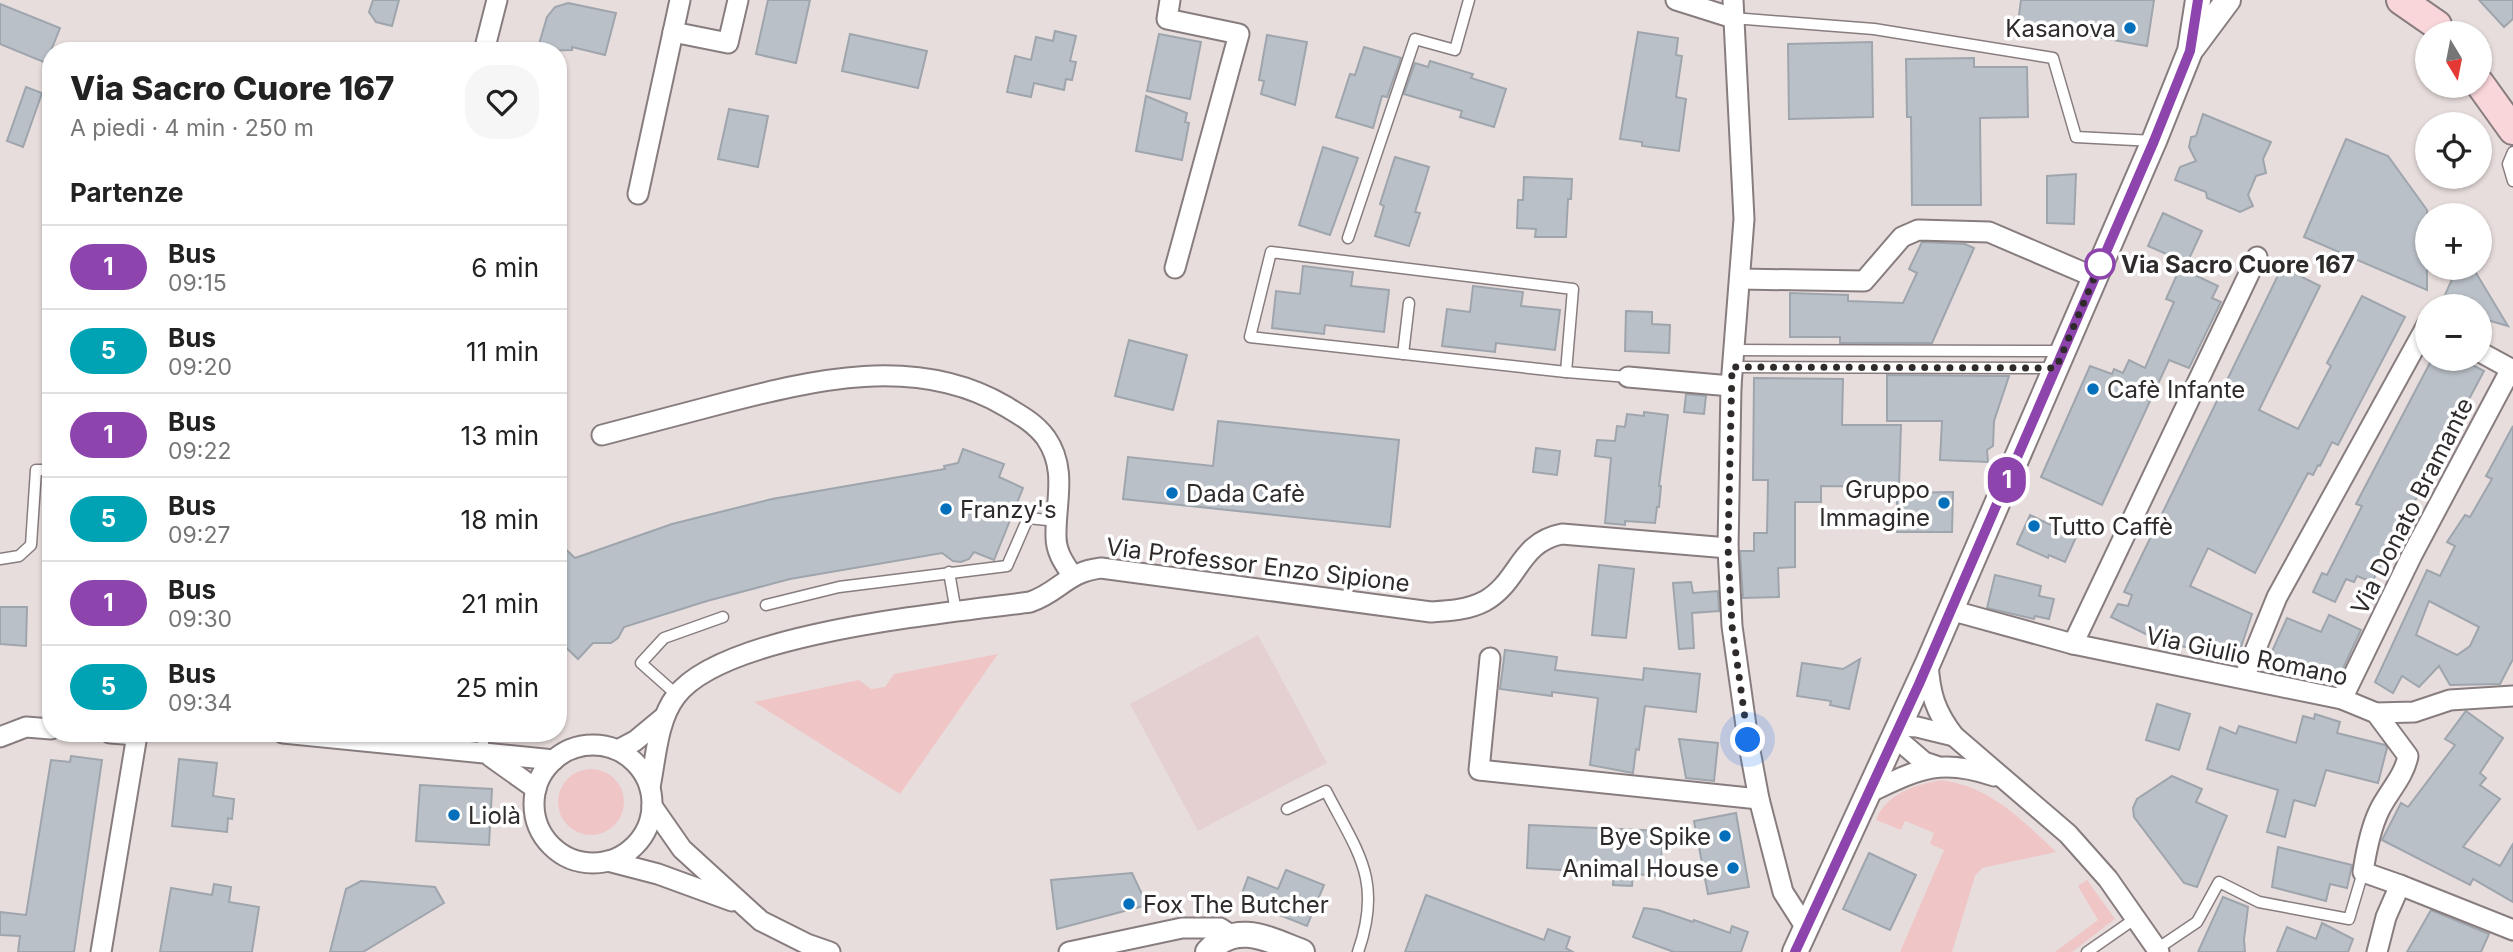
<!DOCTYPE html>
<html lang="it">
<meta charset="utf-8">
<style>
body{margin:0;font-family:Inter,sans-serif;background:#f6f6f6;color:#222;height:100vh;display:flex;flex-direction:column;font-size:26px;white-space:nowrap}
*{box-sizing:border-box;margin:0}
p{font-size:23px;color:#767676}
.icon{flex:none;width:38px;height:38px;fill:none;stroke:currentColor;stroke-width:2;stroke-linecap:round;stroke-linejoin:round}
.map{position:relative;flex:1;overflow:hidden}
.drawer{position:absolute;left:42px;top:42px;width:525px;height:700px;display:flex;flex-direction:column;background:#fff;border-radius:28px;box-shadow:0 2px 5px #0004}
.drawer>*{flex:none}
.badge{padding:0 14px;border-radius:23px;font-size:24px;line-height:46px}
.needle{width:46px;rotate:170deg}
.buttons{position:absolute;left:2415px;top:21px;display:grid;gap:14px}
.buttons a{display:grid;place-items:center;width:77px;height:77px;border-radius:50%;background:#fff;box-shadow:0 2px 5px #0004;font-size:35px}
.you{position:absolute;width:35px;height:35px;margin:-18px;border:5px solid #fff;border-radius:50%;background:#1a73e8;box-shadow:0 0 0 10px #1a73e833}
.map>.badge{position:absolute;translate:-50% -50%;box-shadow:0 0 0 4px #fff}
h2{padding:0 28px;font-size:26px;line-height:63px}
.round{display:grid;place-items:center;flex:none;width:74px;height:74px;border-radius:28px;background:#f6f6f6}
.overview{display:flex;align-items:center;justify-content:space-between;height:119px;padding:0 28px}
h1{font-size:33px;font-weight:800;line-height:52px}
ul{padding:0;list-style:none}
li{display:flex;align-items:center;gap:21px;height:84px;padding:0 28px;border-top:2px solid #e0e0e0}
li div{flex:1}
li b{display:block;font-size:26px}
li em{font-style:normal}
li .badge{min-width:77px;font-weight:700;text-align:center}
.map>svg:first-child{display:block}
.built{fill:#e4d0d1}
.green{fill:#f0c5c6}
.building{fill:#b9c0c7;stroke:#9ea5ac;stroke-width:2;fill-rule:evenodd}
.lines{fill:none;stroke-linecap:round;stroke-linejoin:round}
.service-casing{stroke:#887d7e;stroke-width:13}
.minor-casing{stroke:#887d7e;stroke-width:23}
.tertiary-casing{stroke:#887d7e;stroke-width:28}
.secondary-casing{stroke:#887d7e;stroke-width:32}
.service{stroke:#fff;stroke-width:10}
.minor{stroke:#fff;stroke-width:19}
.tertiary{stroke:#fff;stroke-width:24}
.secondary{stroke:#f9d6da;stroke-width:28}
.line-casing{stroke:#fff;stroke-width:16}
.line{stroke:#8e44ad;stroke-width:10}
.walk{stroke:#2f2b2b;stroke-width:7;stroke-dasharray:0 12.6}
.poi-dot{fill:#0470bb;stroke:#fff;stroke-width:2.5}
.stop-dot{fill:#fff;stroke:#8e44ad;stroke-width:3.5}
.labels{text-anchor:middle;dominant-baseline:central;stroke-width:7;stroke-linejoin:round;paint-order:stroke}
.poi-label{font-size:24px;fill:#2f2b2b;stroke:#fff;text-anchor:start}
.stop-label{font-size:24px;font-weight:bold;fill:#2f2b2b;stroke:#fff;text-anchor:start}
.street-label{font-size:24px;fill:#2f2b2b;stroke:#fff}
</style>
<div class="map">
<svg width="2513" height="952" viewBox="0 0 2513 952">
<rect width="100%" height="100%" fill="#e8dddd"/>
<path class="built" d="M 1258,635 L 1327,763 L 1198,831 L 1130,704 Z"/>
<g class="green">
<path d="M 998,654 L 900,794 L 754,702 L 859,680 L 871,689 L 885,687 L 894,674 Z"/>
<circle cx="591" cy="802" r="33"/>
<path d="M 1941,780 C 1991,787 2021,819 2056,852 L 1982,868 L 1975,876 L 1952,952 L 1900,952 L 1944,850 L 1930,844 L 1934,833 L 1905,821 L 1901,830 L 1876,820 C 1886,793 1916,785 1941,780 Z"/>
<path d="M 2087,880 L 2115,919 L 2072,952 L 2055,952 L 2098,920 L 2078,886 Z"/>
</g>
<g class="building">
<path d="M 373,0 L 399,0 L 392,26 L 376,22 L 369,12 Z"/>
<path d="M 768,0 L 810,0 L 796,63 L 756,54 Z"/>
<path d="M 2021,0 L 2154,0 L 2147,46 L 2018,23 Z"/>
<path d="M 2479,0 L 2513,0 L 2513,19 L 2504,27 Z"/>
<path d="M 568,3 L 616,13 L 605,55 L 572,47 L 572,50 L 537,51 L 547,17 L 555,7 Z"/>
<path d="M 0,4 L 60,28 L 46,63 L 0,44 Z"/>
<path d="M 1055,31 L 1076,36 L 1070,61 L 1076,62 L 1072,80 L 1066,79 L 1064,90 L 1034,83 L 1031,97 L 1007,92 L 1015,56 L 1031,60 L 1036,37 L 1053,41 Z"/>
<path d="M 1638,32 L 1678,38 L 1676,55 L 1682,56 L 1676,97 L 1686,99 L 1679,151 L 1642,146 L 1642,142 L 1620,139 Z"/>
<path d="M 850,34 L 927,51 L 918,88 L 842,71 Z"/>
<path d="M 1159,34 L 1201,42 L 1190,99 L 1147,91 Z"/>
<path d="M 1267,35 L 1307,42 L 1295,105 L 1261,94 L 1264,81 L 1259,80 Z"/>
<path d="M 1872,42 L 1873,117 L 1789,119 L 1788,44 Z"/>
<path d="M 1364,47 L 1401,58 L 1387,97 L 1382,96 L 1373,128 L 1336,117 L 1350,74 L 1355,75 Z"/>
<path d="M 1974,58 L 1974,67 L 2027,67 L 2028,117 L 1980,118 L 1981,205 L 1912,205 L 1911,117 L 1907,117 L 1906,59 Z"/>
<path d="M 1430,61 L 1473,74 L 1471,78 L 1506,89 L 1494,127 L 1460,117 L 1462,111 L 1404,94 L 1415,63 L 1428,67 Z"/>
<path d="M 26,87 L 42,93 L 23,147 L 7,141 Z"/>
<path d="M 1146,96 L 1187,113 L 1185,122 L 1189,123 L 1182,160 L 1136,151 Z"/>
<path d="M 729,109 L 768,116 L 758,167 L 718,159 Z"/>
<path d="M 2203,114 L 2271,142 L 2263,159 L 2266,173 L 2256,176 L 2248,195 L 2253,206 L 2240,212 L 2207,198 L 2206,192 L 2175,180 L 2180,167 L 2196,161 L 2189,147 L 2191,137 L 2196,136 Z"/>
<path d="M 2346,139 L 2388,156 L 2427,210 L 2427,290 L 2304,237 Z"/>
<path d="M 1323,147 L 1358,158 L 1330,235 L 1299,225 Z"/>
<path d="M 1395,157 L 1429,167 L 1415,212 L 1420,213 L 1409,246 L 1375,236 L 1384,206 L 1380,204 Z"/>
<path d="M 2076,174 L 2074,224 L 2047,223 L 2047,176 Z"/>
<path d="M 1524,177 L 1572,179 L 1571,199 L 1568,199 L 1566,237 L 1535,237 L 1536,229 L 1517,228 L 1518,200 L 1523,200 Z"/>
<path d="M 2163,213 L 2202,231 L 2187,263 L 2148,246 Z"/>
<path d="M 1922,242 L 1965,244 L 1974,248 L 1932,343 L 1840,343 L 1840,337 L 1790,337 L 1790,293 L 1848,295 L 1848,301 L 1903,303 L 1917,273 L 1909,269 Z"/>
<path d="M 1303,266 L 1353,272 L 1351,286 L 1389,290 L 1384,332 L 1325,325 L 1324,334 L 1272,328 L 1276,291 L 1300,294 Z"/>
<path d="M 2282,267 L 2320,286 L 2259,410 L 2298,429 L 2331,366 L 2327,363 L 2362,296 L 2405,317 L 2338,445 L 2332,442 L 2320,466 L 2318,465 L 2313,475 L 2308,473 L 2255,573 L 2208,548 L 2190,586 L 2252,614 L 2238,656 L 2211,648 L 2209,652 L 2162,642 L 2111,617 L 2118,604 L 2128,606 L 2132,595 L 2124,592 Z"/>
<path d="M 2180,268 L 2218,286 L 2212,298 L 2221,302 L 2189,368 L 2169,360 L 2102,505 L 2041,477 L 2090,366 L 2112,374 L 2114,369 L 2123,373 L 2129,360 L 2145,368 L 2174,302 L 2166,299 Z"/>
<path d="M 2457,268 L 2473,268 L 2508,326 L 2480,318 L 2480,306 L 2440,306 Z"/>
<path d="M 1473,286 L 1523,292 L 1521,306 L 1560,310 L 1555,350 L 1496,343 L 1495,352 L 1442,346 L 1447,309 L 1470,312 Z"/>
<path d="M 1626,311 L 1652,312 L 1652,324 L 1670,325 L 1669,353 L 1625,351 Z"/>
<path d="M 1129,340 L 1187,355 L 1173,410 L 1115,396 Z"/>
<path d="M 2432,359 L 2461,359 L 2484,371 L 2372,582 L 2357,576 L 2354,582 L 2346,579 L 2335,602 L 2313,592 L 2322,573 L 2327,575 L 2362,506 L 2356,504 Z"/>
<path d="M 1887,375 L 2009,376 L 1994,421 L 1993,446 L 1987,450 L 1988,462 L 1940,460 L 1942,421 L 1887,421 Z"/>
<path d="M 1754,378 L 1843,379 L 1842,425 L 1901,425 L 1899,487 L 1821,486 L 1821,502 L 1795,502 L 1795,567 L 1778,568 L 1779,597 L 1743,598 L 1740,551 L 1754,551 L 1754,533 L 1767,533 L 1768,480 L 1753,480 Z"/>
<path d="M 1686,394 L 1706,396 L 1704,414 L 1684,412 Z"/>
<path d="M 1644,412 L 1668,415 L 1659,486 L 1661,486 L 1659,507 L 1657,507 L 1655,523 L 1625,521 L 1625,525 L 1605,523 L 1611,458 L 1595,456 L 1597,440 L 1615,441 L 1617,426 L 1625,427 L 1627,414 L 1644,416 Z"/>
<path d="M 1218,421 L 1399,440 L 1390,527 L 1123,499 L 1128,457 L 1213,466 Z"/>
<path d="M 2513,426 L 2513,659 L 2500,684 L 2450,685 L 2439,666 L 2419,687 L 2402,676 L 2393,693 L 2375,682 L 2427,570 L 2440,576 L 2455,546 L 2447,542 L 2465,515 L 2470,517 L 2492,479 L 2486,476 ZM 2429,601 L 2479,627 L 2470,646 L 2457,655 L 2416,635 Z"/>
<path d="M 1536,448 L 1560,451 L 1557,475 L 1533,472 Z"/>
<path d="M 963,449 L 1004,464 L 999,477 L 1023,488 L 994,560 L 974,552 L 969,559 L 961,562 L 953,561 L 942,553 L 790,579 L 707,601 L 624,627 L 618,638 L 611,643 L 593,643 L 578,659 L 558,640 L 558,542 L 575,558 L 672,524 L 772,499 L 945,469 L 944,466 L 958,463 Z"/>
<path d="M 1953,492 L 1952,532 L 1897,532 L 1897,493 Z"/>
<path d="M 2030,515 L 2076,537 L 2065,562 L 2049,555 L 2048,558 L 2017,544 Z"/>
<path d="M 1599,565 L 1634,569 L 1626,638 L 1592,635 Z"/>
<path d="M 1995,575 L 2041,586 L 2039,596 L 2054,599 L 2049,619 L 2035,616 L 2034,619 L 1987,608 Z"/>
<path d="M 1691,582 L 1693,593 L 1718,591 L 1719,611 L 1692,613 L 1694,648 L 1679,649 L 1673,583 Z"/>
<path d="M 0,607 L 27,607 L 26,646 L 0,644 Z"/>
<path d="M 2329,615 L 2361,630 L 2339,677 L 2308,663 L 2307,666 L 2291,659 L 2289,664 L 2270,656 L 2287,618 L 2321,632 Z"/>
<path d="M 1505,650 L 1557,657 L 1555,670 L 1643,680 L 1644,668 L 1700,674 L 1696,712 L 1645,706 L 1639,750 L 1636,749 L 1633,773 L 1590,765 L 1598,698 L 1552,692 L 1552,696 L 1500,689 Z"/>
<path d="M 1860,659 L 1849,709 L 1830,705 L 1831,701 L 1797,696 L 1802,663 L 1843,669 Z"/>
<path d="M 2157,704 L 2190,714 L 2179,750 L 2146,740 Z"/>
<path d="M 2466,711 L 2503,738 L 2480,773 L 2486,778 L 2480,785 L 2500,799 L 2463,847 L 2500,866 L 2513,844 L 2513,902 L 2473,879 L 2470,885 L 2382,840 L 2401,803 L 2408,807 L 2455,745 L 2445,739 Z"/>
<path d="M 2315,714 L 2340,722 L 2337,733 L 2385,745 L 2387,748 L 2378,783 L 2326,770 L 2315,806 L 2294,800 L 2285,837 L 2267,832 L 2278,790 L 2207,769 L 2220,727 L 2236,734 L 2239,726 L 2296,743 L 2303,716 L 2314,719 Z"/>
<path d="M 1679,739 L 1718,743 L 1714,781 L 1686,778 Z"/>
<path d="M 71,756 L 102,760 L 74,952 L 18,952 L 20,936 L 0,935 L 0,912 L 26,915 L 51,760 L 70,762 Z"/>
<path d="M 179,759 L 217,763 L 213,796 L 234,799 L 232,819 L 228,818 L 227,832 L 172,826 Z"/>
<path d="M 2172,776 L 2202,789 L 2196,802 L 2227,816 L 2197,887 L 2184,883 L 2134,817 L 2133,808 L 2137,799 Z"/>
<path d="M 420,785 L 492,789 L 489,845 L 416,841 Z"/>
<path d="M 1736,813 L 1749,887 L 1708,894 L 1694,821 Z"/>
<path d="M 1529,825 L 1663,831 L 1660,876 L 1633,874 L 1632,886 L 1613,885 L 1614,873 L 1527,868 Z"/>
<path d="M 2278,847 L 2352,865 L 2347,888 L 2330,884 L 2326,901 L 2272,887 Z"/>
<path d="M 1869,853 L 1916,875 L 1890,930 L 1843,909 Z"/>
<path d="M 1286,870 L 1324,885 L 1307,926 L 1240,899 L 1248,877 L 1278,889 Z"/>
<path d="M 1132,873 L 1147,905 L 1057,929 L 1051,880 Z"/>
<path d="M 361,881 L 435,887 L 444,903 L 363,952 L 330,952 L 346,889 Z"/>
<path d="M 214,884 L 231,887 L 229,902 L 259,907 L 252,952 L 160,952 L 171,888 L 212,895 Z"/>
<path d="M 1426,895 L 1544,940 L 1548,929 L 1570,937 L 1566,948 L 1573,952 L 1405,952 Z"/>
<path d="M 2223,897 L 2248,907 L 2244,940 L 2245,952 L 2198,952 Z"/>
<path d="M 1644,908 L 1658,910 L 1693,922 L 1694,920 L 1730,933 L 1732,926 L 1748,932 L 1741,952 L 1674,952 L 1633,937 Z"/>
<path d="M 2431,910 L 2489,934 L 2481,952 L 2407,952 Z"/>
<path d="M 2322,923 L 2353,939 L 2348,952 L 2277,952 L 2287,927 L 2316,939 Z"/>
</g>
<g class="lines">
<g class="service-casing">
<g id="service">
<path d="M 1733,18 L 1874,29 L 2053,58 L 2076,137 L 2154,141"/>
<path d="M 2513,152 L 2508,164 L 2513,181"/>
<path d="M 1348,238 L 1415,39 L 1455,50 L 1469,0"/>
<path d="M 1271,252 L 1573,289 L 1566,372 L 1250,337 Z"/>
<path d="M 1733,350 L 2063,351"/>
<path d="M 1403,354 L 1409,303"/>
<path d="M 1732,367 L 2056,368"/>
<path d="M 1566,372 L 1628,377"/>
<path d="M 0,559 L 19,556 L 31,545 L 36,470 L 51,470"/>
<path d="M 949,572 L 956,612"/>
<path d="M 766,605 L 839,587 L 1007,566 L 1028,518 L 1057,521"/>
<path d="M 677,695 L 641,663 L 664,638 L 723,617"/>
<path d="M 482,754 L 484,733"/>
<path d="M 1287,809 L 1326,791 C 1358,853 1383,880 1358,952"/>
<path d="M 2157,949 L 2197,922 L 2219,882 L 2259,902 L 2349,919 L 2363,872"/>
<path d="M 2087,952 L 2136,918"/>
</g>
</g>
<g class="minor-casing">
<g id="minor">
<path d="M 1170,0 L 1167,19 L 1239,34 L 1175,268"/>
<path d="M 1676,0 L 1733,18"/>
<path d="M 1733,0 L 1744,219 L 1731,386 L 1728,548 L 1732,626 L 1748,740 L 1759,799 L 1783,892 L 1806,928"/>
<path d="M 673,32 L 728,43 L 738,0"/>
<path d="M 484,51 L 497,0"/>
<path d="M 638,194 L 680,0"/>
<path d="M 1740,279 L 1864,281 L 1902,237 L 1918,230 L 1989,232 L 2094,277"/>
<path d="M 1628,377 L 1731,386"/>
<path d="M 602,435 C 641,425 681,414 720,404 C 813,380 916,354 1005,406 C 1020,415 1035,423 1046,438 C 1068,470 1055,503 1056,537 C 1056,552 1064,563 1072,575"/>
<path d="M 1950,610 L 2073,644 L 2342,699 L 2376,713 L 2408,756 C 2404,777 2388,792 2379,811 C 2370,830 2366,852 2363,872 L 2400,885 L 2386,917 L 2377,952"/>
<path d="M 2073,644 L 2257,257"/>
<path d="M 1490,658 L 1479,770 L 1759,799"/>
<path d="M 1928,663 C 1930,694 1935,711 1954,736 L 2068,834 L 2108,879 L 2159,952"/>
<path d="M 2244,678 L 2277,597 L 2427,325"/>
<path d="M 2342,699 L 2412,555 L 2511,369 L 2480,352"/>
<path d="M 2376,713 L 2414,712 L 2450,700 L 2513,696"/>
<path d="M 1900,726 L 1917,727 L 1954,736"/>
<path d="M 110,733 L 137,735"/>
<path d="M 283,733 L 554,760"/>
<path d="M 0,737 L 26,727 L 51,729"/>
<path d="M 1895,737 L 1924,762 L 1936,766"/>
<circle cx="593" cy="804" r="59"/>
<path d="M 618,750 L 635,741 L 664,717"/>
<path d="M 491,757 L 536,789"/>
<path d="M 650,787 C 656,758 657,721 676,696 C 724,632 949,613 1030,602 C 1060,592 1066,572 1101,568 L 1431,612 C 1449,611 1468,610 1485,601 C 1519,582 1519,542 1562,534 L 1728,548"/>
<path d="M 1868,793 C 1917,770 1939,757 1994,776"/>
<path d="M 652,806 L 682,849 L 761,921 L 807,944 L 830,952"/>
<path d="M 608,861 L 658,874 L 732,901"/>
<path d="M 2400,885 L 2513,930"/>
<path d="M 101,952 L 137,735 L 140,733"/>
<path d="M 1069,952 L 1182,928 L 1220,928 L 1231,935"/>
</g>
</g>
<g class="tertiary-casing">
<g id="tertiary">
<path d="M 2193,47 L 2228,0"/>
<path d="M 1208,952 C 1236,920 1270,940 1302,952"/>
<path d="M 1795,952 L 1928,663 L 2154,141 L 2190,51 L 2198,0"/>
</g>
</g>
<g class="secondary-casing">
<g id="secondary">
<path d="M 2401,0 L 2437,25"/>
<path d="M 2480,84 L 2513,130"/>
</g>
</g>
<use href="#service" class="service"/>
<use href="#minor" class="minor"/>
<use href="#tertiary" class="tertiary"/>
<use href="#secondary" class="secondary"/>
</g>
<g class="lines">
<g class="line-casing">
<path id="line" d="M 1795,952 L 1919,684 L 2154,141 L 2190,51 L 2198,0"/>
</g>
<use href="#line" class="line"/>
<path class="walk" d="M 1748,740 L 1732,626 L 1728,548 L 1732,367 L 2056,368 L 2104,255 L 2100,264"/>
</g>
<g class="poi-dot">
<circle cx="2130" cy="28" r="7"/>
<circle cx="2093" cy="389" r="7"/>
<circle cx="1172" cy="493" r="7"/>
<circle cx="1944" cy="503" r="7"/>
<circle cx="946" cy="509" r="7"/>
<circle cx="2034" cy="526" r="7"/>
<circle cx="454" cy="815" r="7"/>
<circle cx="1725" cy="836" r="7"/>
<circle cx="1733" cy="868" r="7"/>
<circle cx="1129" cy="904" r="7"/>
</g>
<circle class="stop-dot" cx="2100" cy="264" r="14"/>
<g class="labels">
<g class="poi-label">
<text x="2116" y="28" text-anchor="end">Kasanova</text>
<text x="2107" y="389">Cafè Infante</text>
<text x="1930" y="489" text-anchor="end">Gruppo<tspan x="1930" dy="28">Immagine</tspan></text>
<text x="1186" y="493">Dada Cafè</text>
<text x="960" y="509">Franzy's</text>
<text x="2048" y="526">Tutto Caffè</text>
<text x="468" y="815">Liolà</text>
<text x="1711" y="836" text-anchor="end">Bye Spike</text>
<text x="1719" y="868" text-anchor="end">Animal House</text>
<text x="1143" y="904">Fox The Butcher</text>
</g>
<g class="stop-label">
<text x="2121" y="264">Via Sacro Cuore 167</text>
</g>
<g class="street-label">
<text transform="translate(2412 506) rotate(-63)">Via Donato Bramante</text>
<text transform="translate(1258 565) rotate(7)">Via Professor Enzo Sipione</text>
<text transform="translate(2247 656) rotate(12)">Via Giulio Romano</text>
</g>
</g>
</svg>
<div class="buttons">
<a><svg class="needle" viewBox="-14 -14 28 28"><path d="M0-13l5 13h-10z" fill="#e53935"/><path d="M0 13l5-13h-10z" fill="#767676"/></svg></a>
<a><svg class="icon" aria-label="locate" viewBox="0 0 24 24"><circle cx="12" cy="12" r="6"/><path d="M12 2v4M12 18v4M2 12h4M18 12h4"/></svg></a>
<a>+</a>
<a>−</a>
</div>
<div class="you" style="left:1748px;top:740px"></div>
<b class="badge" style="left:2007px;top:480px;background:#8e44ad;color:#fff">1</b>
<section class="drawer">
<div class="overview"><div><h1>Via Sacro Cuore 167</h1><p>A piedi · 4 min · 250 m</p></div><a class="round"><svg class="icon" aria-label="heart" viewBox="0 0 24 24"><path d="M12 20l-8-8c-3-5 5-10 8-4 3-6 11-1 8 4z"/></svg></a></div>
<h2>Partenze</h2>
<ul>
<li><span class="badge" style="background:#8e44ad;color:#fff">1</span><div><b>Bus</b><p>09:15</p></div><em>6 min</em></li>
<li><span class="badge" style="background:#00a3b4;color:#fff">5</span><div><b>Bus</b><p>09:20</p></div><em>11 min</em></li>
<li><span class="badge" style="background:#8e44ad;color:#fff">1</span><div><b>Bus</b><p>09:22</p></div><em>13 min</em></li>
<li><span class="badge" style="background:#00a3b4;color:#fff">5</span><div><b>Bus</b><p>09:27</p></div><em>18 min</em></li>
<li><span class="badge" style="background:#8e44ad;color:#fff">1</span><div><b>Bus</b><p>09:30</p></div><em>21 min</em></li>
<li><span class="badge" style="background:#00a3b4;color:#fff">5</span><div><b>Bus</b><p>09:34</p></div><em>25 min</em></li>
</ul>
</section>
</div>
